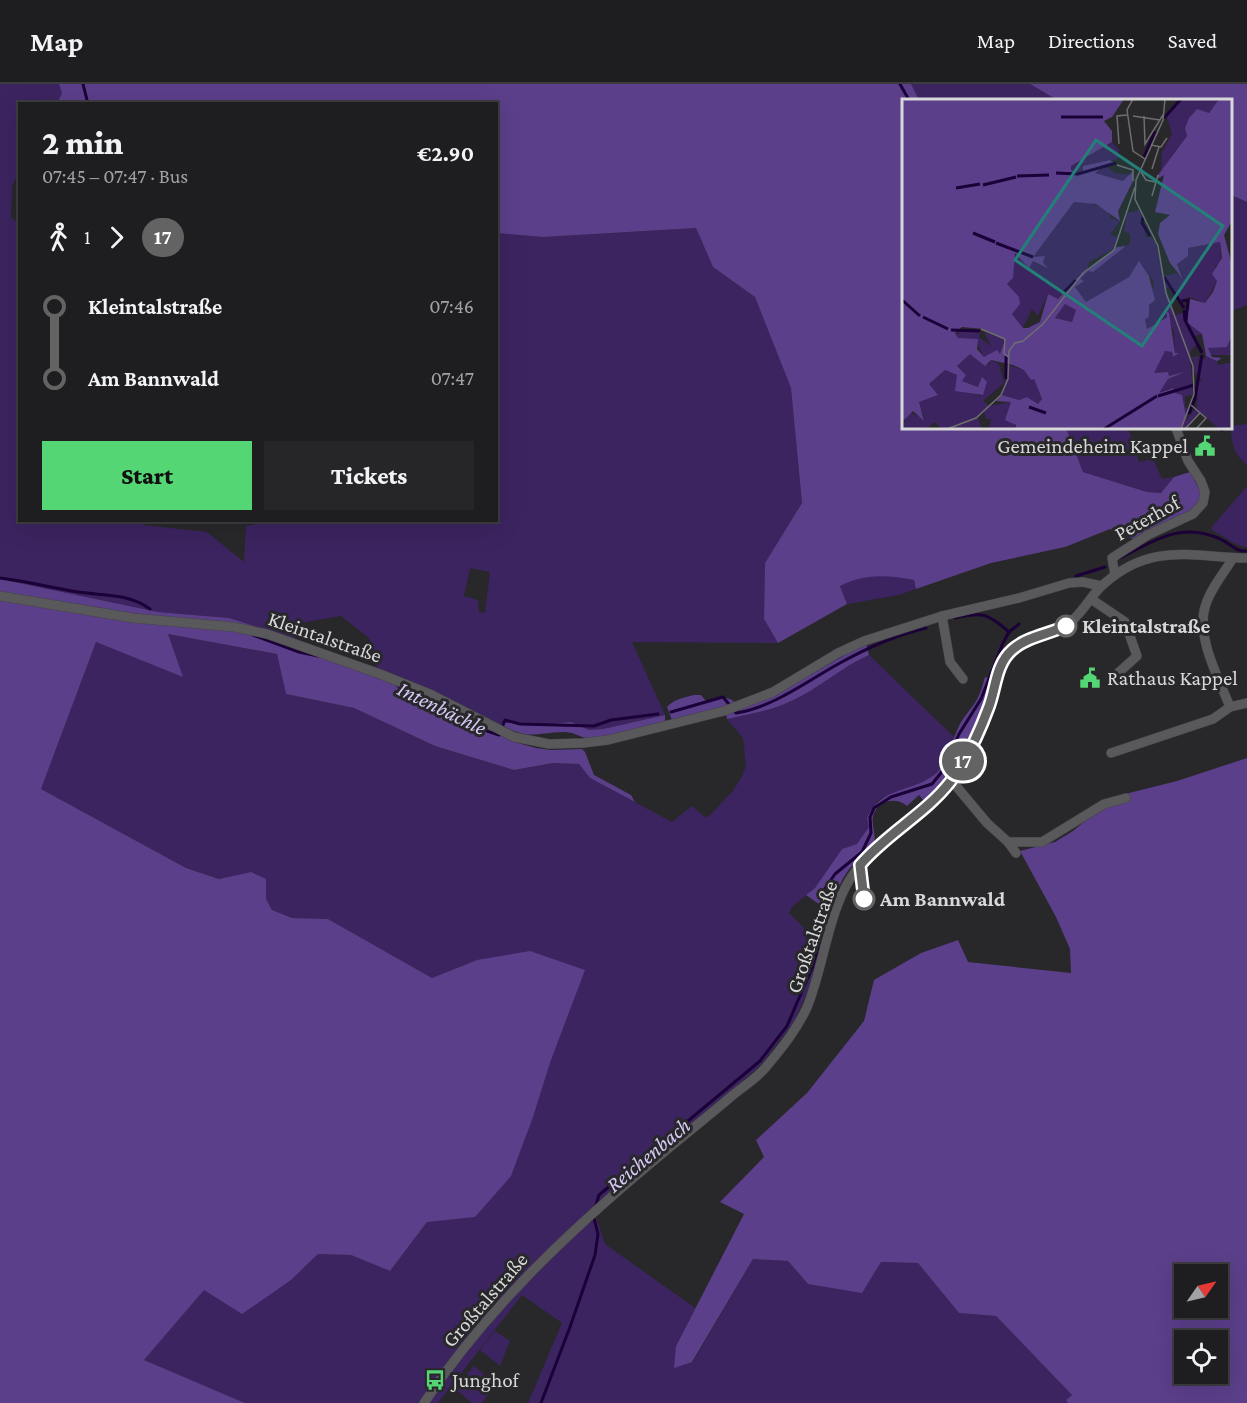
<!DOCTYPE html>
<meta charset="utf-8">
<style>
body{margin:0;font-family:"Crimson Pro",serif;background:#262629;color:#f1f3f6;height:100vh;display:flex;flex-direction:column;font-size:22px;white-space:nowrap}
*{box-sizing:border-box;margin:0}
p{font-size:20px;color:#a1a2a5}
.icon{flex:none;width:33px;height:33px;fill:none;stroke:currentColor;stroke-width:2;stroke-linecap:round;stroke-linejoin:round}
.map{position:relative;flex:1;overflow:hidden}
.side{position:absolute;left:18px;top:18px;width:480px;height:420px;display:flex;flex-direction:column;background:#1e1d20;border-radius:0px;box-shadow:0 6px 24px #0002,0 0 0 2px #3c3b3e}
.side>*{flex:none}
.badge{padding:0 12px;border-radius:20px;font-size:21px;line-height:39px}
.needle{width:39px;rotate:56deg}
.tools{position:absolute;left:1174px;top:1180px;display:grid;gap:12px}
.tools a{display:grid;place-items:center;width:54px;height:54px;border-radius:0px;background:#1e1d20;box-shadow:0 6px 24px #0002,0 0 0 2px #3c3b3e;font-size:30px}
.map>.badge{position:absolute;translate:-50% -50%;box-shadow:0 0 0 3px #fff}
.legs{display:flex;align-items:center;gap:9px;height:66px;padding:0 24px;font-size:20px}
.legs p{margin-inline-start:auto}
.head{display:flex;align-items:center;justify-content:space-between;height:102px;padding:0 24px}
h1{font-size:33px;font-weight:800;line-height:45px}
.primary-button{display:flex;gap:12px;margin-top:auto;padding:12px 24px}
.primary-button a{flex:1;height:69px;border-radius:0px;background:#53d673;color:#111;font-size:24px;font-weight:800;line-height:69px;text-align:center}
.primary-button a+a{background:#262629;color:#f1f3f6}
ul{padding:0 24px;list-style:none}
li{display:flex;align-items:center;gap:21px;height:72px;font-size:22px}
li i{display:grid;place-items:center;width:9px;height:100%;margin:0 8px;background:currentColor}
li i::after{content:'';width:15px;height:15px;margin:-8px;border:4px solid;border-radius:50%;background:#1e1d20}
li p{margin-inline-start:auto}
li:first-child i{background:linear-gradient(#0000 50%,currentColor 0)}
li:last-child i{background:linear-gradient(currentColor 50%,#0000 0)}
header{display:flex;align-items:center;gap:36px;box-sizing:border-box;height:84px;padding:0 30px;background:#1e1d20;border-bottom:2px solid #3c3b3e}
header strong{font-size:28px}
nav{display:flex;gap:33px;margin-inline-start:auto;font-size:21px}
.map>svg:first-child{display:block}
.green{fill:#3c2460;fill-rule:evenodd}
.forest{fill:#5b3f8a;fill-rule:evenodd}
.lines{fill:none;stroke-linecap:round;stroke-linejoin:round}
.stream{stroke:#1b0138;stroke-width:3}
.minor-casing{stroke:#454446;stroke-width:10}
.minor{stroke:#59585b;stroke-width:9}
.line-1-casing{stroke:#fff;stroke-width:14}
.line-1{stroke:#646363;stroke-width:9}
.stop-1-dot{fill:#fff;stroke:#646363;stroke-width:3}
.labels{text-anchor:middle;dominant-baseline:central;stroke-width:6;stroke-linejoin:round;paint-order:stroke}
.poi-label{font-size:21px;fill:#d8d8d9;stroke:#28272a;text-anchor:start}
.street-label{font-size:21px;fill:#d8d8d9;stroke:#28272a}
.stop-label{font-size:21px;font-weight:bold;fill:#d8d8d9;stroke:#28272a;text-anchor:start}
.water-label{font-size:22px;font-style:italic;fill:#d7caf5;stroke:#28272a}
.inset-river{fill:none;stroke:#1b0138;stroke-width:3}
.inset-road{fill:none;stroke:#6e6e70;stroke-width:1.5}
.view{fill:#238079;fill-opacity:0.15;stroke:#238079;stroke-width:3}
.inset-edge{fill:none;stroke:#d8d8d9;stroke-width:3}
</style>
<header>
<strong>Map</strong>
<nav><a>Map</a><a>Directions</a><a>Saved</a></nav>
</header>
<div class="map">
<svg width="1247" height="1319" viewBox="0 0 1247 1319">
<rect width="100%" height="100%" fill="#28272a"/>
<g class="green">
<path d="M 0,0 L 59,0 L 63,9 L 57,19 L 20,20 L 19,87 L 12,102 L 11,134 L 20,139 L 20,436 L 144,437 L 144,441 L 207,448 L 244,478 L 246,442 L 257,440 L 257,437 L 496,436 L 497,149 L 543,153 L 696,144 L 713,183 L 755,213 L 791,304 L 802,419 L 765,479 L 764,535 L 778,559 L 632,558 L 665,631 L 603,645 L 589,646 L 571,638 L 539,641 L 505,639 L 501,641 L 497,649 L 431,614 L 374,592 L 377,581 L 369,554 L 341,532 L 300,539 L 295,555 L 229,534 L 158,528 L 0,495 ZM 470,484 L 490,488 L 485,529 L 479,528 L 478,516 L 464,512 Z"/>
<path d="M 911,0 L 1030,0 L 1057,16 L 919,16 Z"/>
<path d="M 1230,111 L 1247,118 L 1247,221 L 1231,227 Z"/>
<path d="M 1247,340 L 1247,381 C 1234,370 1231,359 1231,342 Z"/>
<path d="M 1066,344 L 1128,344 L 1139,378 L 1153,375 L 1162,395 L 1174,393 L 1161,409 L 1147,408 L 1083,388 Z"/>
<path d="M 1247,402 L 1247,463 C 1236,463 1223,451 1212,446 L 1212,443 Z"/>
<path d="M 885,491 L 914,496 L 916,505 L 899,511 L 847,520 L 840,501 L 863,493 Z"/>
<path d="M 168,550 L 277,570 L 286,610 L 354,624 L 435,662 L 514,686 L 553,679 L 579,680 L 590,694 L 672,738 L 692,722 L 705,733 L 709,732 L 733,707 L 742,692 L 746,682 L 743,654 L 727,635 C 749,630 771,627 791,617 C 819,605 841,583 869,571 L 954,653 C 950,664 946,678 938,688 C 925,702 895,706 877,717 L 870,743 L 857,760 L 842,765 L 815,804 L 792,823 L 789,829 L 811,851 L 822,856 L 810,902 L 794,938 L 759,983 L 584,1130 L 591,1138 L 596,1133 L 605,1160 L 695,1224 L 676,1262 L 693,1278 L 753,1175 L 788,1177 L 808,1200 L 881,1178 L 918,1179 L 959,1229 L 996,1232 L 1072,1311 L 1066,1316 L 1068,1319 L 528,1319 L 562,1239 L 522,1211 L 438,1319 L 245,1319 L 144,1276 L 204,1205 L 291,1196 L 318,1170 L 351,1171 L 390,1187 L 427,1138 L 475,1132 L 533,1033 L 551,976 L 477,876 L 432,894 L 328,835 L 292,834 L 272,826 L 251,788 L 220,795 L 186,784 L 41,705 L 96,558 L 182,592 Z"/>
<path d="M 495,1247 L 510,1257 L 500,1282 L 480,1266 Z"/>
<path d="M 474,1282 L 495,1300 L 482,1319 L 472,1319 L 455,1305 Z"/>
</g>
<g class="forest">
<path d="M 59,0 L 911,0 L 919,16 L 904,16 L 904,344 L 1066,344 L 1083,388 L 1147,408 L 1161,409 L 1174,393 L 1190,388 L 1202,410 L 1195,426 L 1133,455 L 1110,445 L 1065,463 L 991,479 L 916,505 L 914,496 C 888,491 865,489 840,502 L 847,520 L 778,559 L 764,535 L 765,479 L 802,419 L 791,304 L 755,213 L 713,183 L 696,144 L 543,153 L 497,149 L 496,20 L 57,20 L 62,9 Z"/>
<path d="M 1030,0 L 1247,0 L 1247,118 L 1231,111 L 1230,16 L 1057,16 Z"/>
<path d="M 0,495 L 158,528 L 229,534 L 295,555 L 294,563 L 431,614 L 511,657 L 536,664 L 551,666 L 582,665 L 585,668 L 594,691 L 631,711 L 635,718 L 590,694 L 579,680 L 553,679 L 514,686 L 435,662 L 354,624 L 286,610 L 277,570 L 168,550 L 183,593 L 96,558 L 41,705 L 186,784 L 219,795 L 251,788 L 266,795 L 266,815 L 272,826 L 292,834 L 328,835 L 432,894 L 477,876 L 530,867 L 585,886 L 551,976 L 533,1033 L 511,1092 L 475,1133 L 427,1138 L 390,1187 L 351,1171 L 318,1170 L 291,1196 L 242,1230 L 204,1206 L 144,1276 L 245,1319 L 0,1319 Z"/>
<path d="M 866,559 L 869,571 C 841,583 819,605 791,617 C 771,627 749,630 727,635 L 726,630 L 777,610 Z"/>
<path d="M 985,593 L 991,595 L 984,622 L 965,662 L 960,659 L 949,679 L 953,682 L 940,700 L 924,717 L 919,711 L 907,722 C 896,712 877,717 873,732 C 871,743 879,754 871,764 C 866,770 859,775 853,781 C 841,793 836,811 829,827 L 806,811 L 815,804 L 842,765 L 857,760 L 869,743 L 867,734 C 881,702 911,709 934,691 C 949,680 951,657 959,642 C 964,631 975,622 979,611 C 982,605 983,599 985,593 Z"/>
<path d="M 694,611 L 701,611 L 706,617 C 716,614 726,611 735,618 L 723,623 L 672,636 L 667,623 C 674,615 683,614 694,611 Z"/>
<path d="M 665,631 L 665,638 C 645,643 605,658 586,654 C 578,652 573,648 564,648 C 534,649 530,656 501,641 L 505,639 L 517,639 L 539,641 L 571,638 L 589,646 L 603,645 Z"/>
<path d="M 1247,674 L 1247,1319 L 1068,1319 L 1066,1316 L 1072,1311 L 996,1232 L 959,1229 L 918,1179 L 881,1178 L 862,1209 L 808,1200 L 788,1177 L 753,1175 L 692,1278 L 674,1284 L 676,1262 L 744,1130 L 720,1118 L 764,1073 L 756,1056 L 807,1009 L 864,937 L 874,896 L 921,869 L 958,856 L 968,878 L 1071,889 L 1070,865 L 1056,833 L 1020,767 L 1055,758 L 1073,747 L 1092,731 L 1125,710 L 1177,697 ZM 1185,1191 L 1218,1191 L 1218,1224 L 1185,1224 ZM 1185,1257 L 1218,1257 L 1218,1290 L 1185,1290 Z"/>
</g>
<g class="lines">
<g class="stream">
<path d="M 83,0 L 88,20"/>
<path d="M 900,0 L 909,16"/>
<path d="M 1218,344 L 1222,346"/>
<path d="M 1120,474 C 1154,457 1179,438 1218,454 C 1229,458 1235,468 1247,467"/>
<path d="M 1076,492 L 1105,483"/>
<path d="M 0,494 C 26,497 52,504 78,508 C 104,512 128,509 150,525"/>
<path d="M 955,534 C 983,527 988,530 1009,548"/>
<path d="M 253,551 L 299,568 L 318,572"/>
<path d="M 398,602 C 415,610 429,620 445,629 C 462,639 480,645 499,651 L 505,636 L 520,640 L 594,642 L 611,636 L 658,630"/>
<path d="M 671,628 L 723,613 L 736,629 C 774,623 807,597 840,579 C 867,564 897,551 926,544"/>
<path d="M 821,848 L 825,825 L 824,806 L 835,790 L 862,768 L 871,749 L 870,733 L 874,724 L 891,713 L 932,700 L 944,685 L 959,650 L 981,615 L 1003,559 L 1009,548 L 1019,540"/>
<path d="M 596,1121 L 599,1111 L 760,977 L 787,942 L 812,884 L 820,856"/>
<path d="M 541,1319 L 570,1243 L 595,1171 L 598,1150 L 593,1130"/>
</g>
<g class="minor-casing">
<g id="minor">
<path d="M 1115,491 L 1112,474 L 1148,451 L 1193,430 L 1203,419 L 1205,408 L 1201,397 L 1188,377 L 1176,344"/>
<path d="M 0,512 L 133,534 L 234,543 L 267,550 L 380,590 L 432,611 L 514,653 L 549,660 L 583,659 L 608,656 L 724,627 L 773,608 L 838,569 L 864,557 L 942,532 L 1019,514 L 1069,499 L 1083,498 L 1101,502"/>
<path d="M 1091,515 L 1125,538 L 1137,572 L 1118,589"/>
<path d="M 942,532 L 950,578 L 963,595"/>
<path d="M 1230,623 C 1219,595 1196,553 1205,523 C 1210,505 1224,489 1233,474"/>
<path d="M 1111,669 L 1213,635 L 1230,623 L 1247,619"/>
<path d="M 951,696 L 987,739 L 1008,758 L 1016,769"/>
<path d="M 1008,758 L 1042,758 L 1104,720 L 1126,714"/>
<path d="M 424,1319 C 485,1227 567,1149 651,1079 C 678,1056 706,1034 733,1011 C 744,1002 757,994 766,983 C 782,964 798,944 808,921 C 823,882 827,839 846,802 C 870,757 922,737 952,696 C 967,676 980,648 989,624 C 994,609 995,591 1003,577 C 1017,553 1047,555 1067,541 C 1083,530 1090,511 1105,499 C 1152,458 1192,473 1247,474"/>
</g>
</g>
<use href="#minor" class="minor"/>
</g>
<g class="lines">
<g class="line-1-casing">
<path id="line-1" d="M 864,815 L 860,781 C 886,750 925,730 950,698 C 966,677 979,649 988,625 C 996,606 995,581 1012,566 C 1026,553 1049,550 1066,542"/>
</g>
<use href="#line-1" class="line-1"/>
</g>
<defs>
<g id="civic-bare" transform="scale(1.62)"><path d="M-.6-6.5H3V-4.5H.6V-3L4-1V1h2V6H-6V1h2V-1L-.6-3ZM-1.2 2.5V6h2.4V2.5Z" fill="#53d673" stroke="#28272a" stroke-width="2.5" paint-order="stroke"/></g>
<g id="bus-bare" transform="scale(1.62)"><path d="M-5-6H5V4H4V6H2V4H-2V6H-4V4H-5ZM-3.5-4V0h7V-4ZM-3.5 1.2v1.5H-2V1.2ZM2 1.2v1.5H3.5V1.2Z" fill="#53d673" stroke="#28272a" stroke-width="2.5" paint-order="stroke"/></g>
</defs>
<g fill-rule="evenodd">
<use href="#civic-bare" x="1205" y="362"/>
<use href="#civic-bare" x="1090" y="594"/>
<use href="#bus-bare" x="435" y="1296"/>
</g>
<g class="stop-1-dot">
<circle cx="1066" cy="542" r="10"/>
<circle cx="864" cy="815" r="10"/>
</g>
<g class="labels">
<g class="poi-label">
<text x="1188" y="362" text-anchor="end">Gemeindeheim Kappel</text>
<text x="1107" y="594">Rathaus Kappel</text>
<text x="452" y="1296">Junghof</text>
</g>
<g class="street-label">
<text transform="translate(1147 434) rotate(-29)">Peterhof</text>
<text transform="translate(325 553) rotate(19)">Kleintalstraße</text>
<text transform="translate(812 853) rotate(-71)">Großtalstraße</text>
<text transform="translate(485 1216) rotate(-49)">Großtalstraße</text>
</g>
<g class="stop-label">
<text x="1082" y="542">Kleintalstraße</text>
<text x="880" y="815">Am Bannwald</text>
</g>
<g class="water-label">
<text transform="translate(442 624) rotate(26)">Intenbächle</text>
<text transform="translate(648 1071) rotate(-40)">Reichenbach</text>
</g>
</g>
<g transform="translate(902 15)">
<rect width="330" height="330" fill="#28272a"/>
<path d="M 280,0 L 317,0 L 307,14 L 292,12 L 283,29 L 285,37 L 259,72 L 260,53 L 270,35 L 265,18 ZM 210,43 L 217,51 L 216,60 L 181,67 L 181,72 L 176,74 L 169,71 L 169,67 ZM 204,67 L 213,74 L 228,76 L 221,82 L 193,74 ZM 183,102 L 206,111 L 209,119 L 218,122 L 208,136 L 217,138 L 210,151 L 187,163 L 186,169 L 155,200 L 146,195 L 136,217 L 130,210 L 121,229 L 110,215 L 114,206 L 105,185 L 111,179 L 111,156 L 118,156 L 124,166 L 130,162 L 146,170 L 141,164 L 143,158 L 131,158 L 133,154 L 172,103 ZM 238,111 L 244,138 L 249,138 L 254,144 L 261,177 L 276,174 L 281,177 L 275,165 L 286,149 L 318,143 L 319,167 L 313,166 L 315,182 L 303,204 L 287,198 L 278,201 L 269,188 L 264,189 L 267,199 L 272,201 L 268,202 L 274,216 L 282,213 L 282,221 L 300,235 L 293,237 L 296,243 L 288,253 L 291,296 L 283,297 L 283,308 L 288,311 L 283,322 L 295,308 L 296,283 L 300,281 L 293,275 L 290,258 L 297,257 L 296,268 L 304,257 L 315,261 L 316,266 L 330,263 L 330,330 L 315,328 L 298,313 L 282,330 L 278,330 L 281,317 L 279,298 L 268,289 L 256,295 L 266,280 L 284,272 L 267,277 L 266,273 L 251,274 L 263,252 L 270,253 L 271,258 L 276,254 L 273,254 L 272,233 L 265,217 L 245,230 L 243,220 L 252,183 L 237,163 L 227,178 L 184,203 L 173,188 L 181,182 L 177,181 L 186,171 L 191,173 L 228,144 L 228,135 L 222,132 L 225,114 ZM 163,205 L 174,211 L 170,223 L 153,219 ZM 59,231 L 78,233 L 77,238 L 89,247 L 82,233 L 103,240 L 98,255 L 82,258 L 73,240 L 58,240 L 53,236 ZM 330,236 L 330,256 L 308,256 L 306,249 L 326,242 ZM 68,254 L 87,266 L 89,261 L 97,265 L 102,284 L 81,302 L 87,307 L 109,303 L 113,330 L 87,330 L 89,320 L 84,320 L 82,313 L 76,319 L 80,330 L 39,330 L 33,323 L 24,330 L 0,330 L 6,313 L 23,320 L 16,303 L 35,296 L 27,285 L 43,271 L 55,276 L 61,292 L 79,297 L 83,282 L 76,288 L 60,282 L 63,276 L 55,267 ZM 106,266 L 122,271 L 129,281 L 132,279 L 140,301 L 136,305 L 125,298 L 117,301 L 100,296 Z" fill="#3c2460"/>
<path d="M 0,0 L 222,0 L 210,18 L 202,22 L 210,32 L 210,43 L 169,67 L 169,71 L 176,74 L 181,72 L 181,67 L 208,61 L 213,64 L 204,66 L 193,74 L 221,82 L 231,72 L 231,82 L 216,112 L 218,122 L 194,105 L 172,103 L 131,158 L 143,157 L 141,164 L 147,170 L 131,162 L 127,169 L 113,154 L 111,179 L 105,185 L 117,198 L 118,205 L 110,215 L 121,229 L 126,229 L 138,223 L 146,195 L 156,200 L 174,180 L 215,148 L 224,147 L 191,173 L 186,172 L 178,180 L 182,182 L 173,188 L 184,203 L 227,178 L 237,162 L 247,177 L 253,201 L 247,206 L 247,218 L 243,220 L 245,230 L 265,218 L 264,212 L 267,214 L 273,254 L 277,254 L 271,258 L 270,253 L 263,252 L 252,274 L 266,273 L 267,277 L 285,272 L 266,280 L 257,294 L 271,289 L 273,294 L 280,296 L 284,318 L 278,330 L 113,330 L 114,326 L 103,321 L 109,303 L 94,302 L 100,296 L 117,301 L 125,298 L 136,305 L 140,300 L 132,280 L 129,281 L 122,271 L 111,266 L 89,261 L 83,267 L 68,255 L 55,267 L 64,276 L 60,282 L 76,288 L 80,278 L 85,283 L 81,296 L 53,292 L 55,276 L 43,271 L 27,285 L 36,296 L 17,303 L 22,322 L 11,312 L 0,323 ZM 163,205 L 174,211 L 170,223 L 153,219 ZM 60,228 L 81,230 L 103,241 L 98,255 L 95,251 L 82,258 L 75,250 L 76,240 L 56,239 L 53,234 ZM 317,0 L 330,0 L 330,122 L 322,136 L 330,166 L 330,236 L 325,248 L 306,249 L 310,258 L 320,259 L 315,262 L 304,257 L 300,235 L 282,221 L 282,213 L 287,211 L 288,200 L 303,204 L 311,193 L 315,182 L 310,175 L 320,159 L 318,143 L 286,149 L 286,157 L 275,165 L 281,180 L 268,164 L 256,135 L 258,124 L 268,116 L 253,113 L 262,76 L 255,80 L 256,76 L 285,37 L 283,29 L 287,19 L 295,10 L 307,14 Z" fill="#5b3f8a" fill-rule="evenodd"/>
<path class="inset-river" d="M 159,18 L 201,18M 262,19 L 279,0M 242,58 L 253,32M 154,74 L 176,75 L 214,64M 115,77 L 147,76M 81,86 L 114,78M 54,89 L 78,85M 241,118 L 240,124 L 248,137M 71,134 L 93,143M 94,144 L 131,158M 262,178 L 282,209M 161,194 L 174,181M 0,201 L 18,217M 280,202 L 286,201 L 284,222M 282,211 L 283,221 L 300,254M 21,218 L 46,230M 49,231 L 78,232M 104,257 L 104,280M 256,297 L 292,286M 127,308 L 144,314M 287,315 L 293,299 L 300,256M 202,330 L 255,297"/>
<path class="inset-road" d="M 231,0 L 225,11 L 231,52 L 243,60M 263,0 L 261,21 L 234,81 L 233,100 L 256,147 L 264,194 L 291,267 L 292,295 L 279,330M 231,17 L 258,21M 242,17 L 243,45 L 261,16M 217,45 L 215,17 L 225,16M 249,46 L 259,48 L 265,39M 215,66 L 231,71 L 231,82M 250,70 L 257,48M 239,73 L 244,81 L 253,83M 250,97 L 256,76M 79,230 L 103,240 L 102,254 L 106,258M 289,306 L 304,319 L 294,330M 45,330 L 74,319 L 99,296 L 106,280 L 107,252 L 113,244 L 121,242 L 141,225 L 181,174 L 212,151 L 233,88M 283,330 L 298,314"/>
<path class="view" d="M 194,41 L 321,127 L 240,247 L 113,161 Z"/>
<rect width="330" height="330" class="inset-edge"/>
</g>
</svg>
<div class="tools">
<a><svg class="needle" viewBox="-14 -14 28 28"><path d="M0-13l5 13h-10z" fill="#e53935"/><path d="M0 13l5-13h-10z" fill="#a1a2a5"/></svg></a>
<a><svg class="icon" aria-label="locate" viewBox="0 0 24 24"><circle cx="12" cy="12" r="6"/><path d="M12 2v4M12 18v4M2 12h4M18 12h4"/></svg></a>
</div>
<b class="badge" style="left:963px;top:677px;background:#646363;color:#fff">17</b>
<section class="side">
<div class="head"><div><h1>2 min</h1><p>07:45 – 07:47 · Bus</p></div><b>€2.90</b></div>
<div class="legs"><svg class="icon" aria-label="walk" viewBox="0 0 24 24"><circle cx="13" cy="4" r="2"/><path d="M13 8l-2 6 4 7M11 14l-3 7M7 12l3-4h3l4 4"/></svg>1<svg class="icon" aria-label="forward" viewBox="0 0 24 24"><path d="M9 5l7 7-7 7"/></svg><b class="badge" style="background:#646363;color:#fff">17</b></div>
<ul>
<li><i style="color:#646363"></i><b>Kleintalstraße</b><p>07:46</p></li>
<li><i style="color:#646363"></i><b>Am Bannwald</b><p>07:47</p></li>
</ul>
<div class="primary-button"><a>Start</a><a>Tickets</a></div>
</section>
</div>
